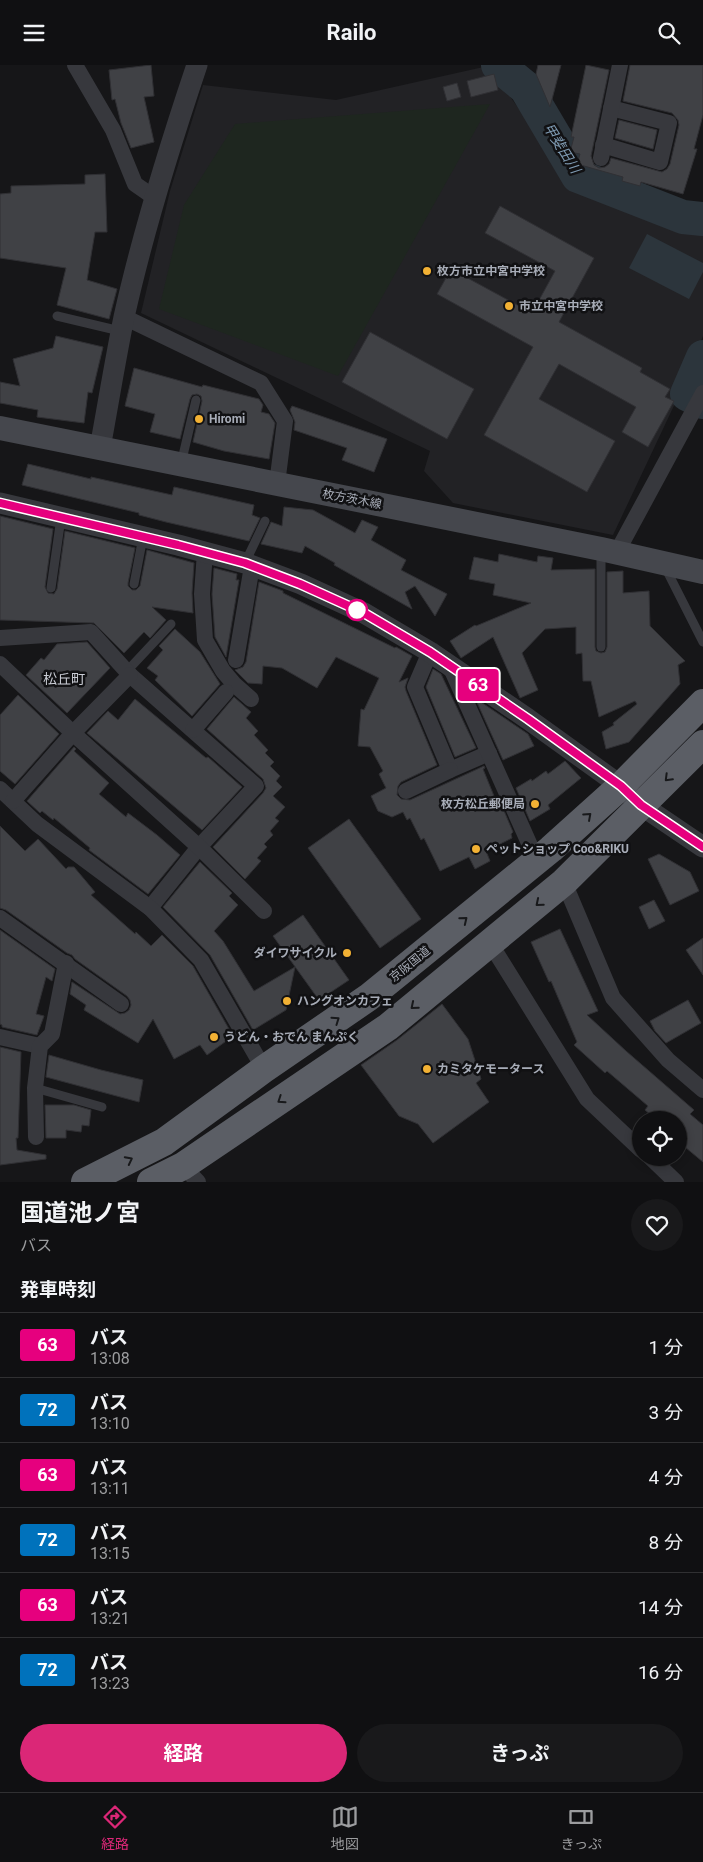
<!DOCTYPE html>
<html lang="ja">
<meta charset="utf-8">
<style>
body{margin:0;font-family:Roboto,"Noto Sans JP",sans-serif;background:#19191b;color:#f1f3f6;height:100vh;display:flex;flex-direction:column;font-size:19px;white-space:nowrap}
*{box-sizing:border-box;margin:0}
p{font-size:16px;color:#9c9d9f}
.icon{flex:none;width:28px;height:28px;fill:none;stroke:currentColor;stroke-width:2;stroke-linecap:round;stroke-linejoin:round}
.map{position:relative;height:1117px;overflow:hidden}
.sheet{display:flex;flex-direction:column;background:#101012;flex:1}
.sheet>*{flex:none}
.badge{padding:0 10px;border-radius:4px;font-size:18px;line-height:32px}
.fabs{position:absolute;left:632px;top:1046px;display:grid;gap:10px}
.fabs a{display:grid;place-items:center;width:55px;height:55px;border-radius:50%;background:#101012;box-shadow:0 2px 8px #0003,0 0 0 1px #303032;font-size:25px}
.map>.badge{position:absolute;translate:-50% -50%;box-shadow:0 0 0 2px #fff}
h2{padding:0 20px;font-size:19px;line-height:45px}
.round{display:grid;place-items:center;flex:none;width:52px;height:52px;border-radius:26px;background:#19191b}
.headline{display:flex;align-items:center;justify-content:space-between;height:85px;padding:0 20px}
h1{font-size:24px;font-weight:700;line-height:38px}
.primary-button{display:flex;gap:10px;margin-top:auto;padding:10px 20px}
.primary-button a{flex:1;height:58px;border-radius:30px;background:#db2777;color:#fff;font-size:20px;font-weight:700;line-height:58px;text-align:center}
.primary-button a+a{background:#19191b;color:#f1f3f6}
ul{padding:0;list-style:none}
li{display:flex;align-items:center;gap:15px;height:65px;padding:0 20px;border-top:1px solid #303032}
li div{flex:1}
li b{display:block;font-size:19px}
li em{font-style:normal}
li .badge{min-width:55px;font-weight:700;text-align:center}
header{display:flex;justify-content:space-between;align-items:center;height:65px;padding:0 20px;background:#101012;font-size:22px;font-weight:700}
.dock{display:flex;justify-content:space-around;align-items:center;height:70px;border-top:1px solid #303032;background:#101012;font-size:14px;color:#9c9d9f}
.dock a{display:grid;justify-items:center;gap:2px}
.dock .active{color:#db2777}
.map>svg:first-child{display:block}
.built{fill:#222225}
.green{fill:#1e261f}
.water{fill:#2c353c}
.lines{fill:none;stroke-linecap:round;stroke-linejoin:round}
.river{stroke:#2c353c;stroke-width:34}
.building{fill:#404145;stroke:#303034}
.service{stroke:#37383d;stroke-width:9}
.minor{stroke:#37383d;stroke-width:16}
.tertiary{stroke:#37383d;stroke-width:21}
.secondary{stroke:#45474d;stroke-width:24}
.trunk{stroke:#5b5e65;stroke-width:28}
.oneway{stroke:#18191b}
.line-casing{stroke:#fff;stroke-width:11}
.line{stroke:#e6007e;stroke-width:8}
.poi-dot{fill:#f2b134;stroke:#111113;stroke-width:2}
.stop-dot{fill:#fff;stroke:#e6007e;stroke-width:2.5}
.labels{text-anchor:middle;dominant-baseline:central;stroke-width:5;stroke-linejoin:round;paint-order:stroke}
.poi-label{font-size:12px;font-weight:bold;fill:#a8adb8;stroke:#111113;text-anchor:start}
.street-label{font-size:12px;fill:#a8adb8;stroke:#111113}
.water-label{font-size:14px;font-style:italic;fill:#7f9bb3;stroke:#111113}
.neighbourhood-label{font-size:14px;fill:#c9ccd4;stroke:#111113}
</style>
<header><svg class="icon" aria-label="menu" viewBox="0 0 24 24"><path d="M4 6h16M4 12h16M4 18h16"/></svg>Railo<svg class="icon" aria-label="search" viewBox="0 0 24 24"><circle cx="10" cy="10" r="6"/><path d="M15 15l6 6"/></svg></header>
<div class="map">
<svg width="703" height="1117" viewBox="0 0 703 1117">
<rect width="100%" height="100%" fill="#161618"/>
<path class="built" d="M 488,1 L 571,116 L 696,164 L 703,165 L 703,271 L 679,330 L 613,470 L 453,438 L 424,406 L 430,386 L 141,248 L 170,126 L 203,20 L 336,35 Z"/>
<path class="green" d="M 490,39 L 338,311 L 159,244 L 184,140 L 235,59 Z"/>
<path class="water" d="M 647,169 L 703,198 L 703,207 L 689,234 L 629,203 Z"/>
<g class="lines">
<g class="river">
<path d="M 498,0 L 526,23 L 578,111 L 683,152 L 703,154"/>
<path d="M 703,292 L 687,329 L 703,337"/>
</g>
</g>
<g class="building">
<path d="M 151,0 L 154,31 L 144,32 L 154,77 L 131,83 L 121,58 L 115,34 L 112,35 L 109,5 Z"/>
<path d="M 538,0 L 561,0 L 550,42 L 536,9 Z"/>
<path d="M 586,0 L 609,5 L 591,91 L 594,100 L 599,103 L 605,102 L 609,99 L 611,93 L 662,107 L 667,104 L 670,99 L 679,60 L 678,55 L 672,48 L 623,36 L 630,0 L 703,0 L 703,50 L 694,84 L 697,84 L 683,129 L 641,117 L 640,121 L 622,116 L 623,112 L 577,99 L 580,89 L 570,87 L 574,72 L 571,72 Z"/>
<path d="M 494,9 L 498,25 L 471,32 L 467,16 Z"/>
<path d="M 457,18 L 461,32 L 447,36 L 443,22 Z"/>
<path d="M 619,55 L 657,65 L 653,84 L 615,73 Z"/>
<path d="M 105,109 L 107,167 L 95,167 L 87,215 L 117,224 L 109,254 L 57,240 L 66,203 L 0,193 L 0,129 L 11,128 L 11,121 L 85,119 L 85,110 Z"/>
<path d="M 500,141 L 594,193 L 559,257 L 642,303 L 640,307 L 670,324 L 665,332 L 674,336 L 648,382 L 622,367 L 636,342 L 559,299 L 539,334 L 615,376 L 587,427 L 484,370 L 533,282 L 437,229 L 451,204 L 532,248 L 555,206 L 485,168 Z"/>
<path d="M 370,267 L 474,324 L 447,374 L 342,317 Z"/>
<path d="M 56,271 L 103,282 L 92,328 L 88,327 L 84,358 L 37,352 L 38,345 L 0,338 L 0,317 L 20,321 L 13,294 L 53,283 Z"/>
<path d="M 134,303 L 202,322 L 203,320 L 259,334 L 263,340 L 261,347 L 269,349 L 275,358 L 269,394 L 224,386 L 193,377 L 202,336 L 201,331 L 197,329 L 192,330 L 190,334 L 180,374 L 150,367 L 155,349 L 125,341 Z"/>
<path d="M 292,341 L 387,374 L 374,407 L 342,395 L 347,383 L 294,365 L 295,357 L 290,345 Z"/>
<path d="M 28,399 L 91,414 L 91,412 L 172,430 L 174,422 L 254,440 L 252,450 L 260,453 L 249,476 L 166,457 L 139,450 L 139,448 L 22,420 Z"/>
<path d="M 284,442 L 313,445 L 355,468 L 362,455 L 378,462 L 371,475 L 406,495 L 401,505 L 447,529 L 435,551 L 415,521 L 405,527 L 412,544 L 334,500 L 335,498 L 305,481 L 302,488 L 261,479 L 271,457 L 282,461 Z"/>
<path d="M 0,451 L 53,464 L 45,522 L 48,528 L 54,529 L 57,524 L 65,466 L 135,483 L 128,518 L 128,521 L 132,525 L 136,525 L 140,521 L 147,485 L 194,498 L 192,528 L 193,548 L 152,542 L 166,555 L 150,573 L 144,567 L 124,588 L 94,558 L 0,555 Z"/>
<path d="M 499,489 L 537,497 L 538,491 L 553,493 L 551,505 L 595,504 L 595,582 L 596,586 L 601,588 L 605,587 L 607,582 L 607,507 L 623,506 L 623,528 L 649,526 L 650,561 L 685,596 L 678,600 L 680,619 L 629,677 L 606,684 L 602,667 L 614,660 L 613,658 L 637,639 L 635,636 L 599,652 L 591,616 L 583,616 L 582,588 L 576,589 L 576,562 L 545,564 L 522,588 L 538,625 L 520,633 L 493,572 L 461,593 L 450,576 L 475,560 L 476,561 L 531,538 L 493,530 L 495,519 L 469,514 L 474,492 L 498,497 Z"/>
<path d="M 214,503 L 237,509 L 236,515 L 239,515 L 226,592 L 215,572 L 212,529 Z"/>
<path d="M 259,517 L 283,526 L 283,528 L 395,583 L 396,582 L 412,591 L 399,617 L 408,613 L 405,622 L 406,626 L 437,700 L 401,717 L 398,721 L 397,730 L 401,734 L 410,735 L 484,701 L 485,703 L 483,704 L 496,736 L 499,734 L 513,767 L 511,769 L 512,773 L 486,786 L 490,796 L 475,804 L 469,792 L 440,806 L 424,773 L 421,775 L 410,753 L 407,755 L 403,747 L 392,752 L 378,746 L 371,731 L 386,723 L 379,709 L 383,706 L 370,682 L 358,681 L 361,644 L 364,645 L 379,613 L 336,592 L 317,623 L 282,603 L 263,601 L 262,619 L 248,618 L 235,605 L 243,602 L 246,597 Z"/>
<path d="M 175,564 L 200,587 L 220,619 L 192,651 L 155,615 L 158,611 L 147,603 L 163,585 L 159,581 Z"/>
<path d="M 87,577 L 110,603 L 67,648 L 26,610 L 41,593 L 44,595 L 57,579 Z"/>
<path d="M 433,604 L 441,609 L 476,683 L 455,692 L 426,622 Z"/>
<path d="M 18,630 L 59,669 L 15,719 L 0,706 L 0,650 Z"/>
<path d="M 234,632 L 251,647 L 246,653 L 258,666 L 254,670 L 268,685 L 265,688 L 274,697 L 270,701 L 280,711 L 276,716 L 282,722 L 273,731 L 285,742 L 275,753 L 279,756 L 270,766 L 273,770 L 264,779 L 267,782 L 257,793 L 261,796 L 245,814 L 213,782 L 263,728 L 266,723 L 263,714 L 207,664 Z"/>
<path d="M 475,633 L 528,669 L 534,681 L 503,695 Z"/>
<path d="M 135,634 L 206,693 L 208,692 L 242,722 L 202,765 L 87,668 L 108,646 L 118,655 Z"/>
<path d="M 74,682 L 76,684 L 74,686 L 109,718 L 99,729 L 126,752 L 128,748 L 157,770 L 180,790 L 148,829 L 89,785 L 90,783 L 54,753 L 53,755 L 42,746 L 40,748 L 27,736 Z"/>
<path d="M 565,696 L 581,713 L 548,740 L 550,744 L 530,756 L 516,723 L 531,714 L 532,716 L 546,706 L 548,709 Z"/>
<path d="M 349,754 L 421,854 L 380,883 L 308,783 Z"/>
<path d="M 0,761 L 25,786 L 38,774 L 66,804 L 68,802 L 74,802 L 95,827 L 91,830 L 135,869 L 136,867 L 151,881 L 162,870 L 193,901 L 233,971 L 207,990 L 200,980 L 174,994 L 153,954 L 138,978 L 84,945 L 86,940 L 70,929 L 72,917 L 120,949 L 125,948 L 129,945 L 131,940 L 130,935 L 127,931 L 75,894 L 72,890 L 67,888 L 6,845 L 0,843 Z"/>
<path d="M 659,789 L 690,807 L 699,826 L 670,840 L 648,794 Z"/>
<path d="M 200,797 L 232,828 L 229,831 L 238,840 L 214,866 L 223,876 L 254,926 L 295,902 L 286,945 L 253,965 L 210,890 L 163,842 Z"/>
<path d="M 654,835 L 665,856 L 649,864 L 639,842 Z"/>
<path d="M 303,850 L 349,915 L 319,935 L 273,871 Z"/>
<path d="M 560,864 L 598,946 L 587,950 L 626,986 L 694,1045 L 690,1049 L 703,1060 L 703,1097 L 679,1077 L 679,1055 L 657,1055 L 645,1045 L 648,1041 L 607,1006 L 605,1008 L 574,980 L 577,977 L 551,916 L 549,917 L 531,877 Z"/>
<path d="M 0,865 L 55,904 L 52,916 L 46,912 L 36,949 L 44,951 L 37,970 L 2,962 L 2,960 L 0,959 Z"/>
<path d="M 703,873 L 703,910 L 686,885 Z"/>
<path d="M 688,935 L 701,958 L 666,978 L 655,966 L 650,956 Z"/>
<path d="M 442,939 L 468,974 L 481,1014 L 476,1018 L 489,1037 L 433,1078 L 418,1059 L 399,1051 L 361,1000 L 397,975 Z"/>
<path d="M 0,982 L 21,987 L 18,1073 L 16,1073 L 17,1085 L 46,1090 L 46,1094 L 0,1100 Z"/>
<path d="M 49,990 L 101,1005 L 143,1015 L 139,1037 L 46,1012 Z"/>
<path d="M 45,1040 L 74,1040 L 91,1045 L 89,1061 L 82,1060 L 81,1067 L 66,1065 L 66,1073 L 46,1073 Z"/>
</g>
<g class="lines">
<g class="service">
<path d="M 57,251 L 120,266"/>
<path d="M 181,399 L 196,335"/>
<path d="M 245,498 L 265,456"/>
<path d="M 665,502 L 703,577"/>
<path d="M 134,519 L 143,472"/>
<path d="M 51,523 L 61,453"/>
<path d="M 601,582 L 601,485"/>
<path d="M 127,606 L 171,559"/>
<path d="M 35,1023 L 102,1042"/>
</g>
<g class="minor">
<path d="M 75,0 L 113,65 L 135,119 L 155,133"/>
<path d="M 603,80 L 660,97 L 669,58 L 611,43"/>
<path d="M 601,93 L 620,0"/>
<path d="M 124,252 L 261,318 L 285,356 L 277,419"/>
<path d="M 205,487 L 202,529 L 205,575 L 223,606 L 234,619 L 251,634"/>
<path d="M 617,487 L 703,328"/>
<path d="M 0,573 L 91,567 L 130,610 L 256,721 L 199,782 L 150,843"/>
<path d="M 430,587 L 415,622 L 450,705 L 489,688"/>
<path d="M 236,595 L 252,501"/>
<path d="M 0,599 L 76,671 L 199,782 L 264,846"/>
<path d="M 450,601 L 537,796"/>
<path d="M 193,665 L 226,627"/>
<path d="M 0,724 L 37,759 L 150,843 L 201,895 L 264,1004"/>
<path d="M 406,726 L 450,705"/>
<path d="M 13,736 L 73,668 L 130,610"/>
<path d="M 564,817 L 613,933 L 668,995 L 703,1025"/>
<path d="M 0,853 L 121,939"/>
<path d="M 490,878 L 587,1034 L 641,1085"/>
<path d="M 0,972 L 40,981"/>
<path d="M 36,1072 L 35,1023 L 40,981 L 52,969 L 66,898"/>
<path d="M 650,1092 L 676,1117"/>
<path d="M 183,1101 L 198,1117"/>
</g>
<g class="tertiary">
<path d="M 100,383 C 108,340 115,296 124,252 C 143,167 169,83 197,0"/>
<path d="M 0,438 L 178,480 L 245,498 L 301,519 L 364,548 L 430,587 L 528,654 L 621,721 L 641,740 L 703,782"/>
</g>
<path class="secondary" d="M 0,363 L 601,484 L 703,507"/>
<g class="trunk">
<path d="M 85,1117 L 164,1077 L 264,1004 L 369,932 L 551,784 L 621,721 L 703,638"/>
<path d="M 151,1117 L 183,1101 L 388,962 L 564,817 L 703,679"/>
</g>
</g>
<defs><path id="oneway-chevron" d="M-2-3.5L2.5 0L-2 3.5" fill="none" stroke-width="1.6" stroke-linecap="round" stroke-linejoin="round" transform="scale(1.25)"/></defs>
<g class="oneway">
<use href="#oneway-chevron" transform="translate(668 713) rotate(135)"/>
<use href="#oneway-chevron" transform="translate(588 751) rotate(-42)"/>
<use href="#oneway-chevron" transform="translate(539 838) rotate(140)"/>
<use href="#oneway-chevron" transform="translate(464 855) rotate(-39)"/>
<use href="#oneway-chevron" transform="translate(414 941) rotate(140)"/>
<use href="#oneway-chevron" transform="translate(336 955) rotate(-35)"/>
<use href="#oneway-chevron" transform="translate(281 1035) rotate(146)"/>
<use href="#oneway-chevron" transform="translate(129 1095) rotate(-27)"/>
</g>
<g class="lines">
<g class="line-casing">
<path id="line" d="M 0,438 L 178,480 L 245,498 L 300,519 L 364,548 L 430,587 L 528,654 L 621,721 L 641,740 L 703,782"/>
</g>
<use href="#line" class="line"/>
</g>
<g class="poi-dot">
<circle cx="427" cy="206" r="5"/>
<circle cx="509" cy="241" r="5"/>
<circle cx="199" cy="354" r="5"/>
<circle cx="535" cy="739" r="5"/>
<circle cx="476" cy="784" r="5"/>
<circle cx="347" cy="888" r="5"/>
<circle cx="287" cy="936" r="5"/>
<circle cx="214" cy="972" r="5"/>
<circle cx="427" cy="1004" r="5"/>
</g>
<circle class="stop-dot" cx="357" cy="545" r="10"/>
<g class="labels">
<g class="poi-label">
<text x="437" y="206">枚方市立中宮中学校</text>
<text x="519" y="241">市立中宮中学校</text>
<text x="209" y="354">Hiromi</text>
<text x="525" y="739" text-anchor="end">枚方松丘郵便局</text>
<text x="486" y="784">ペットショップ Coo&amp;RIKU</text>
<text x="337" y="888" text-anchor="end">ダイワサイクル</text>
<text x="297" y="936">ハングオンカフェ</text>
<text x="224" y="972">うどん・おでん まんぷく</text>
<text x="437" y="1004">カミタケモータース</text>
</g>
<g class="street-label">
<text transform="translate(352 434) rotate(11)">枚方茨木線</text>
<text transform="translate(410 899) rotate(-39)">京阪国道</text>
</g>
<g class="water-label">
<text transform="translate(562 83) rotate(58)">甲斐田川</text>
</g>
<g class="neighbourhood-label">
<text x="64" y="614">松丘町</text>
</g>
</g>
</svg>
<div class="fabs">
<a><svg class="icon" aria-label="locate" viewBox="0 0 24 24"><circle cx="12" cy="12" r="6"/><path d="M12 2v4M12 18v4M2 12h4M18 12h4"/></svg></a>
</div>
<b class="badge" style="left:478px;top:620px;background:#e6007e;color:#fff">63</b>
</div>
<section class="sheet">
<div class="headline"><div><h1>国道池ノ宮</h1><p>バス</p></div><a class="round"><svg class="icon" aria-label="heart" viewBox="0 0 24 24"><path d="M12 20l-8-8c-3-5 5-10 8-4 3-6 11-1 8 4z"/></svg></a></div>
<h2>発車時刻</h2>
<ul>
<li><span class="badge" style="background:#e6007e;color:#fff">63</span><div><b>バス</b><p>13:08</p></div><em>1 分</em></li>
<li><span class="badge" style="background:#0072bc;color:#fff">72</span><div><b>バス</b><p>13:10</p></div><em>3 分</em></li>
<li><span class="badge" style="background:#e6007e;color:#fff">63</span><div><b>バス</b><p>13:11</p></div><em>4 分</em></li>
<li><span class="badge" style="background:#0072bc;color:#fff">72</span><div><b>バス</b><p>13:15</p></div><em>8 分</em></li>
<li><span class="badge" style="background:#e6007e;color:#fff">63</span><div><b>バス</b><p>13:21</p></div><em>14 分</em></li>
<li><span class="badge" style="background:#0072bc;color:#fff">72</span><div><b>バス</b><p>13:23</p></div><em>16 分</em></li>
</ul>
<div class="primary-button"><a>経路</a><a>きっぷ</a></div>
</section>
<nav class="dock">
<a class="active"><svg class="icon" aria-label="directions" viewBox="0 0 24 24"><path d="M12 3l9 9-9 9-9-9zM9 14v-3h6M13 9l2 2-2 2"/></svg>経路</a>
<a><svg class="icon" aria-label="map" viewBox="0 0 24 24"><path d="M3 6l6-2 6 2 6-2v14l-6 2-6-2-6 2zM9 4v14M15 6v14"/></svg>地図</a>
<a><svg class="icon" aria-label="tickets" viewBox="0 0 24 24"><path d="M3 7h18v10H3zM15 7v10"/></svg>きっぷ</a>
</nav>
